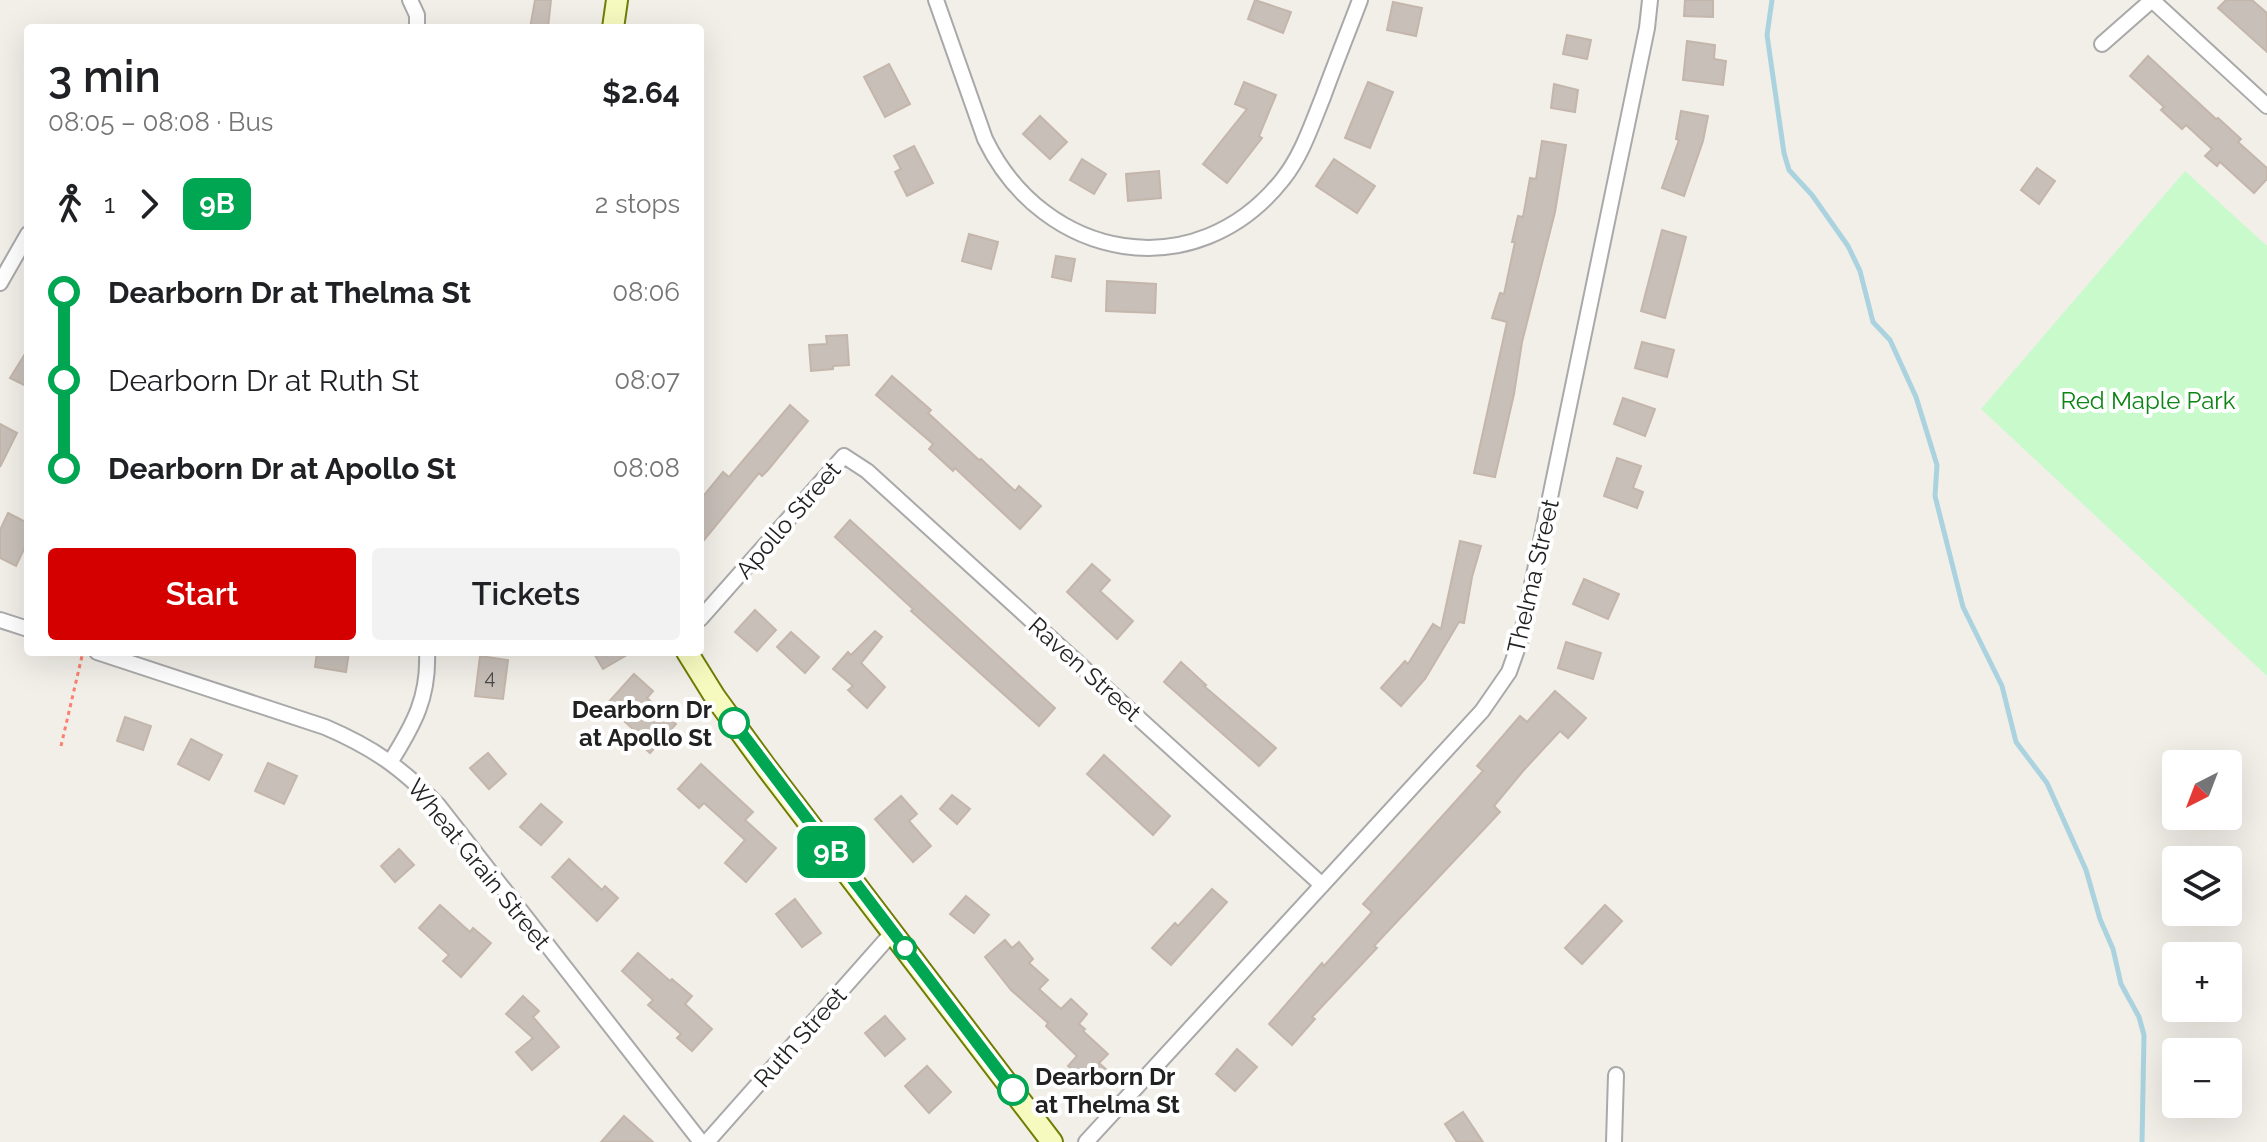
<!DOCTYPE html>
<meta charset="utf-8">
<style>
body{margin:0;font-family:Raleway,sans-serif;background:#f2f2f2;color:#202124;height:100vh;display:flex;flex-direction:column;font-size:30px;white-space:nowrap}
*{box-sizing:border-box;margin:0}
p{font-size:26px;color:#757577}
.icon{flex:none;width:44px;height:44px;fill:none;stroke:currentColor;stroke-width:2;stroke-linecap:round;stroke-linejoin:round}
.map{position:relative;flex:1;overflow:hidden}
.panel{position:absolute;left:24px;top:24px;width:680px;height:632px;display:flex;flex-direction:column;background:#fff;border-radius:8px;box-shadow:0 8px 32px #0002}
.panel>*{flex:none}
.badge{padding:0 16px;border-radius:12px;font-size:28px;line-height:52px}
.needle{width:52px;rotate:222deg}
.controls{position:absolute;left:2162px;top:750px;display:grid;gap:16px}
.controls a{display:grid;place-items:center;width:80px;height:80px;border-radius:8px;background:#fff;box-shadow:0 8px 32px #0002;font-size:40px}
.map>.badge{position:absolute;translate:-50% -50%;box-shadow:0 0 0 4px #fff}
.legs{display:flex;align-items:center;gap:12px;height:88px;padding:0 24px;font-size:26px}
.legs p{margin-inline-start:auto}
.headline{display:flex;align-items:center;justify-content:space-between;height:136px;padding:0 24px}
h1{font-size:44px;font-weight:600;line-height:60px}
.primary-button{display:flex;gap:16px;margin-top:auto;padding:16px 24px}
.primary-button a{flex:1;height:92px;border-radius:8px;background:#d40000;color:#fff;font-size:32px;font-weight:600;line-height:92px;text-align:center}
.primary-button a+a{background:#f2f2f2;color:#202124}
ul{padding:0 24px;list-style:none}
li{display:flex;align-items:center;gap:28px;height:88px;font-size:30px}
li i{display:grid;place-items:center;width:12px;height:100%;margin:0 10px;background:currentColor}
li i::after{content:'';width:20px;height:20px;margin:-10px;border:6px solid;border-radius:50%;background:#fff}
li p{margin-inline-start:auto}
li:first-child i{background:linear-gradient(#0000 50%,currentColor 0)}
li:last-child i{background:linear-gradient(currentColor 50%,#0000 0)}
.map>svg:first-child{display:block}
.park{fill:#c8facc}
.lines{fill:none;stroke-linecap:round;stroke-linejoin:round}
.stream{stroke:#aad3df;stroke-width:5}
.building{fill:#c7bfb8;stroke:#c4b6ab;stroke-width:2}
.street-casing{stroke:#a9a9a9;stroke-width:18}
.secondary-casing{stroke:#707d05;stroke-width:24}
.path{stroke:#fa8072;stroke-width:3;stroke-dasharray:4 4;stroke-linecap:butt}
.street{stroke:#fff;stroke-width:14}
.secondary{stroke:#f7fabf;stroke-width:20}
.line-1-casing{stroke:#fff;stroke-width:18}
.line-1{stroke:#00a651;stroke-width:12}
.stop-1-dot{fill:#fff;stroke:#00a651;stroke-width:4}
.labels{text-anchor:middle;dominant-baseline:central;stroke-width:8;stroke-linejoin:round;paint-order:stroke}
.number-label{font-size:20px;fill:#4b4948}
.park-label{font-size:24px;fill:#0c8416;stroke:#fff}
.street-label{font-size:24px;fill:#222;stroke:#fff}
.stop-label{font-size:24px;font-weight:bold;fill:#222;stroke:#fff;text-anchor:end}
</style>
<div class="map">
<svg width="2267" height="1142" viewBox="0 0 2267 1142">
<rect width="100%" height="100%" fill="#f2efe9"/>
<path class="park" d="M 2185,171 L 2267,246 L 2267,676 L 1981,409 Z"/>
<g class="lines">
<path class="stream" d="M 1772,0 L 1767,35 L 1784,153 L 1789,170 L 1812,195 L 1848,246 L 1860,271 L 1873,322 L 1890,340 L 1916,397 L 1937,465 L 1935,496 L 1963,607 L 2002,686 L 2016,742 L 2047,783 L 2086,870 L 2100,919 L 2113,949 L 2121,984 L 2139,1017 L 2144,1035 L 2142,1142"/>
</g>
<g class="building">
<path d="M 535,0 L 551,0 L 548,28 L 530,28 Z"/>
<path d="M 1255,0 L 1291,12 L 1283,33 L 1248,19 Z"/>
<path d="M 1685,0 L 1713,0 L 1713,17 L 1684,16 Z"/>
<path d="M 2226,0 L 2252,0 L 2267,13 L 2267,52 L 2218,8 Z"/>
<path d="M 1393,2 L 1422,8 L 1416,36 L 1387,30 Z"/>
<path d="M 1567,35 L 1591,40 L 1587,59 L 1563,54 Z"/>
<path d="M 1687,41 L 1715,45 L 1714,59 L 1726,61 L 1723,85 L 1683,80 Z"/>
<path d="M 2148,56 L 2216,119 L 2218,118 L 2241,139 L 2238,142 L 2267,168 L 2267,179 L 2254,193 L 2220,162 L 2217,166 L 2205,156 L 2212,149 L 2186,125 L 2182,129 L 2161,110 L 2164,107 L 2130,76 Z"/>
<path d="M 889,64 L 910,104 L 885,117 L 864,77 Z"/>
<path d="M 1244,82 L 1276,95 L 1259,136 L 1262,138 L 1227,183 L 1203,164 L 1247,109 L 1235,104 Z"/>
<path d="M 1368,82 L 1393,92 L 1370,148 L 1345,138 Z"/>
<path d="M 1554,84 L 1578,90 L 1575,112 L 1551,108 Z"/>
<path d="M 1681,111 L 1708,116 L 1703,141 L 1684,196 L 1662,188 L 1679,140 L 1676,139 Z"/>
<path d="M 1040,116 L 1067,142 L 1050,159 L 1023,134 Z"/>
<path d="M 1542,141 L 1566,145 L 1555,212 L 1522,342 L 1514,394 L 1495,477 L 1474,473 L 1507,322 L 1492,318 L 1500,293 L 1504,294 L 1515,242 L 1512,242 L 1518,216 L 1523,217 L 1530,178 L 1536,179 Z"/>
<path d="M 914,146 L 933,183 L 907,196 L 895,172 L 901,169 L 894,156 Z"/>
<path d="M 1082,159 L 1106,174 L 1094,194 L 1070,180 Z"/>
<path d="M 1334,159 L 1375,186 L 1357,213 L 1316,186 Z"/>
<path d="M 2037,168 L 2055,181 L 2039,204 L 2021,190 Z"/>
<path d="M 1159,171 L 1161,198 L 1128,201 L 1126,174 Z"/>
<path d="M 1662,230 L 1686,237 L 1665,318 L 1641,311 Z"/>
<path d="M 969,234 L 998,242 L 991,269 L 962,261 Z"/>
<path d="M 1056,256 L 1075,259 L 1071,281 L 1052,277 Z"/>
<path d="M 1107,281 L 1156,284 L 1155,313 L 1106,311 Z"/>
<path d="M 847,335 L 849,365 L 833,366 L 833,369 L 811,371 L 809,345 L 827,344 L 826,336 Z"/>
<path d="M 1642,342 L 1674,350 L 1667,377 L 1635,368 Z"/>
<path d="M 28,349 L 28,387 L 10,378 Z"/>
<path d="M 892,376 L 931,410 L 928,413 L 979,460 L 981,459 L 1015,491 L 1019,486 L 1041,506 L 1020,529 L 955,468 L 953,471 L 929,449 L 933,444 L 876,395 Z"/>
<path d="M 1623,398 L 1655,409 L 1645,436 L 1614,424 Z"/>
<path d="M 790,405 L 808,421 L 768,470 L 762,476 L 759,473 L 700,545 L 700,500 L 723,472 L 729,477 Z"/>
<path d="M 0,424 L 17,433 L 0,467 Z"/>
<path d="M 1617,458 L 1641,466 L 1633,488 L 1643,492 L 1637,508 L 1604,496 Z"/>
<path d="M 8,513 L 28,523 L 28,541 L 16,566 L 0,558 L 0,530 Z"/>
<path d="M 850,520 L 1055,708 L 1039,726 L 911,611 L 913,609 L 835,537 Z"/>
<path d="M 1460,541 L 1481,546 L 1472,577 L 1464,623 L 1459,622 L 1425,679 L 1401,706 L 1381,688 L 1405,661 L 1408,664 L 1433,624 L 1441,629 Z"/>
<path d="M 1092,564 L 1110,580 L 1100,591 L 1133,621 L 1117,639 L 1067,592 Z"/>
<path d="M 1584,579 L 1619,594 L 1608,619 L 1573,604 Z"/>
<path d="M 755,610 L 776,630 L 757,651 L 735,632 Z"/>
<path d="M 875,631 L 882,637 L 861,663 L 885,687 L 867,708 L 848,690 L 853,686 L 833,669 L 848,652 L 851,655 Z"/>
<path d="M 791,632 L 819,657 L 805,673 L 777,647 Z"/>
<path d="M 1566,642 L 1601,653 L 1593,679 L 1558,668 Z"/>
<path d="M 317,652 L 349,652 L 346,672 L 315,667 Z"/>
<path d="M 593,652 L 632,652 L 603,669 Z"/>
<path d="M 480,656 L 508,660 L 503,699 L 475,696 Z"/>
<path d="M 1181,662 L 1206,685 L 1204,686 L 1276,748 L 1259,766 L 1164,682 Z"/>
<path d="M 634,674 L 653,691 L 647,698 L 676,724 L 650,753 L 630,735 L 634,730 L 606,705 Z"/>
<path d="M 1555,691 L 1586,718 L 1568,738 L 1560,731 L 1523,771 L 1494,806 L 1500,812 L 1374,946 L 1377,948 L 1312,1017 L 1315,1019 L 1292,1045 L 1269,1024 L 1322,963 L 1324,966 L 1372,912 L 1363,904 L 1483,771 L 1477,766 L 1520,716 L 1527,722 Z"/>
<path d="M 125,717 L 151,726 L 143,750 L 117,741 Z"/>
<path d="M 191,739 L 222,755 L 209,780 L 178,764 Z"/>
<path d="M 488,753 L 506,774 L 489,789 L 470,768 Z"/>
<path d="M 1104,755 L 1170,816 L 1153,835 L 1087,774 Z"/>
<path d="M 268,763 L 297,776 L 284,804 L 255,791 Z"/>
<path d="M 701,764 L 753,812 L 745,820 L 776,848 L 746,882 L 725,863 L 745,840 L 704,803 L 699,808 L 678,789 Z"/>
<path d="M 952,795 L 970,809 L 957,824 L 940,809 Z"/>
<path d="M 901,796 L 917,814 L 909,821 L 931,846 L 913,862 L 875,819 Z"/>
<path d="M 541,804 L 562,822 L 541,845 L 520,827 Z"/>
<path d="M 399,849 L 414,865 L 395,882 L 381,866 Z"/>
<path d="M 569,859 L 602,890 L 605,886 L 618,898 L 597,921 L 552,877 Z"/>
<path d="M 1212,889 L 1227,902 L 1171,965 L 1152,948 L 1175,923 L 1178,926 Z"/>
<path d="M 966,896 L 989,915 L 974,933 L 950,914 Z"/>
<path d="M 795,899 L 821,933 L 802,947 L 776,914 Z"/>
<path d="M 440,905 L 470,932 L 473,928 L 491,943 L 461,977 L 443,961 L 449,955 L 419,928 Z"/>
<path d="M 1605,905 L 1622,921 L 1582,964 L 1565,948 Z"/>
<path d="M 1005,940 L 1012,948 L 1019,942 L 1033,959 L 1029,963 L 1048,980 L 1039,989 L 1061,1009 L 1071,999 L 1087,1014 L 1079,1024 L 1085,1029 L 1083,1031 L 1108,1054 L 1099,1063 L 1107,1070 L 1092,1088 L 1068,1066 L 1077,1056 L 1046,1026 L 1048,1023 L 1011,990 L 985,957 Z"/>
<path d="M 638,953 L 670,981 L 672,979 L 692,996 L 685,1004 L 712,1029 L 692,1051 L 677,1038 L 681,1034 L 648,1005 L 653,1000 L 622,971 Z"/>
<path d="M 523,996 L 539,1011 L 533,1017 L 559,1047 L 532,1070 L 516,1052 L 533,1038 L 506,1014 Z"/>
<path d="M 885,1016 L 905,1039 L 885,1056 L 865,1033 Z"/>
<path d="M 1237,1049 L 1257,1067 L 1235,1091 L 1216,1074 Z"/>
<path d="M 927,1066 L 951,1092 L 929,1113 L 905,1086 Z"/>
<path d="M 1463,1112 L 1483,1142 L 1457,1142 L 1445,1124 Z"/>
<path d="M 624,1116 L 653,1142 L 601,1142 Z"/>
</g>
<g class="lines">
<g class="street-casing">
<g id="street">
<path d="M 410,0 L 417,15 L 417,28"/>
<path d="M 936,0 L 985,139 C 1044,261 1196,289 1283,179 C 1302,155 1312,124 1323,97 C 1335,64 1348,32 1360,0"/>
<path d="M 2152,0 L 2267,106"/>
<path d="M 2102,44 L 2152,0"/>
<path d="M 0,283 L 28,234"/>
<path d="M 700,619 L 844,456 L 867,471 L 1322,885"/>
<path d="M 0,620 L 28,629"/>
<path d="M 97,652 L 325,727 C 374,748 400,767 438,805 L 701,1142"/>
<path d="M 391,761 C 414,724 429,697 427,652"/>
<path d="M 707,1142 L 893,932"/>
<path d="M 1086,1142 L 1482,711 L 1509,672 L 1521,638 L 1647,28 L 1650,0"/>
<path d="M 1614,1142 L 1616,1075"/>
</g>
</g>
<g class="secondary-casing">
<g id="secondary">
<path d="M 613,28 L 617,0"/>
<path d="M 687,652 L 715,697 L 766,767 L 1052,1142"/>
</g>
</g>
<path class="path" d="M 61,746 L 82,656"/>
<use href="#street" class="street"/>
<use href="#secondary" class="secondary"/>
</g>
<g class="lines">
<g class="line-1-casing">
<path id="line-1" d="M 734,723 L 1013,1090"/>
</g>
<use href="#line-1" class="line-1"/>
</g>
<g class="stop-1-dot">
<circle cx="734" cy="723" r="14"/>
<circle cx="905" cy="948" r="10"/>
<circle cx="1013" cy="1090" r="14"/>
</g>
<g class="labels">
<g class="number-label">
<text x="490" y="677">4</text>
</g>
<g class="park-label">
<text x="2148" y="400">Red Maple Park</text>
</g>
<g class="street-label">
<text transform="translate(788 520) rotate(-49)">Apollo Street</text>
<text transform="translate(1533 576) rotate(-77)">Thelma Street</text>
<text transform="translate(1085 669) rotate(42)">Raven Street</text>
<text transform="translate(479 864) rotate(51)">Wheat Grain Street</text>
<text transform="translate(800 1037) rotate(-48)">Ruth Street</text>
</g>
<g class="stop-label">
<text x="712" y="709">Dearborn Dr<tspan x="712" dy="28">at Apollo St</tspan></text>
<text x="1035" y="1076" text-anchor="start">Dearborn Dr<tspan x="1035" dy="28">at Thelma St</tspan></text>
</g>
</g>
</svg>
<div class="controls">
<a><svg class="needle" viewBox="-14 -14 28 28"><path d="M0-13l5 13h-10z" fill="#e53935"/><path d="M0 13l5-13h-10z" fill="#757577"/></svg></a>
<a><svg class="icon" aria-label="layers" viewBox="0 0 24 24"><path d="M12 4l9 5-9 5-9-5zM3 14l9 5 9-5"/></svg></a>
<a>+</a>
<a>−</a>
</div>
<b class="badge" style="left:831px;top:852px;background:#00a651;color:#fff">9B</b>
<section class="panel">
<div class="headline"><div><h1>3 min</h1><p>08:05 – 08:08 · Bus</p></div><b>$2.64</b></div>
<div class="legs"><svg class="icon" aria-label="walk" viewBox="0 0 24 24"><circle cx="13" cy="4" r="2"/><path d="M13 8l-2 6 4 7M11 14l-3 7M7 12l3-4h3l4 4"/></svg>1<svg class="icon" aria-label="forward" viewBox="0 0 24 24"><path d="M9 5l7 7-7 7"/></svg><b class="badge" style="background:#00a651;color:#fff">9B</b><p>2 stops</p></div>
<ul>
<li><i style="color:#00a651"></i><b>Dearborn Dr at Thelma St</b><p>08:06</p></li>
<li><i style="color:#00a651"></i><span>Dearborn Dr at Ruth St</span><p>08:07</p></li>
<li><i style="color:#00a651"></i><b>Dearborn Dr at Apollo St</b><p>08:08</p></li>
</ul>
<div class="primary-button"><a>Start</a><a>Tickets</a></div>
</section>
</div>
